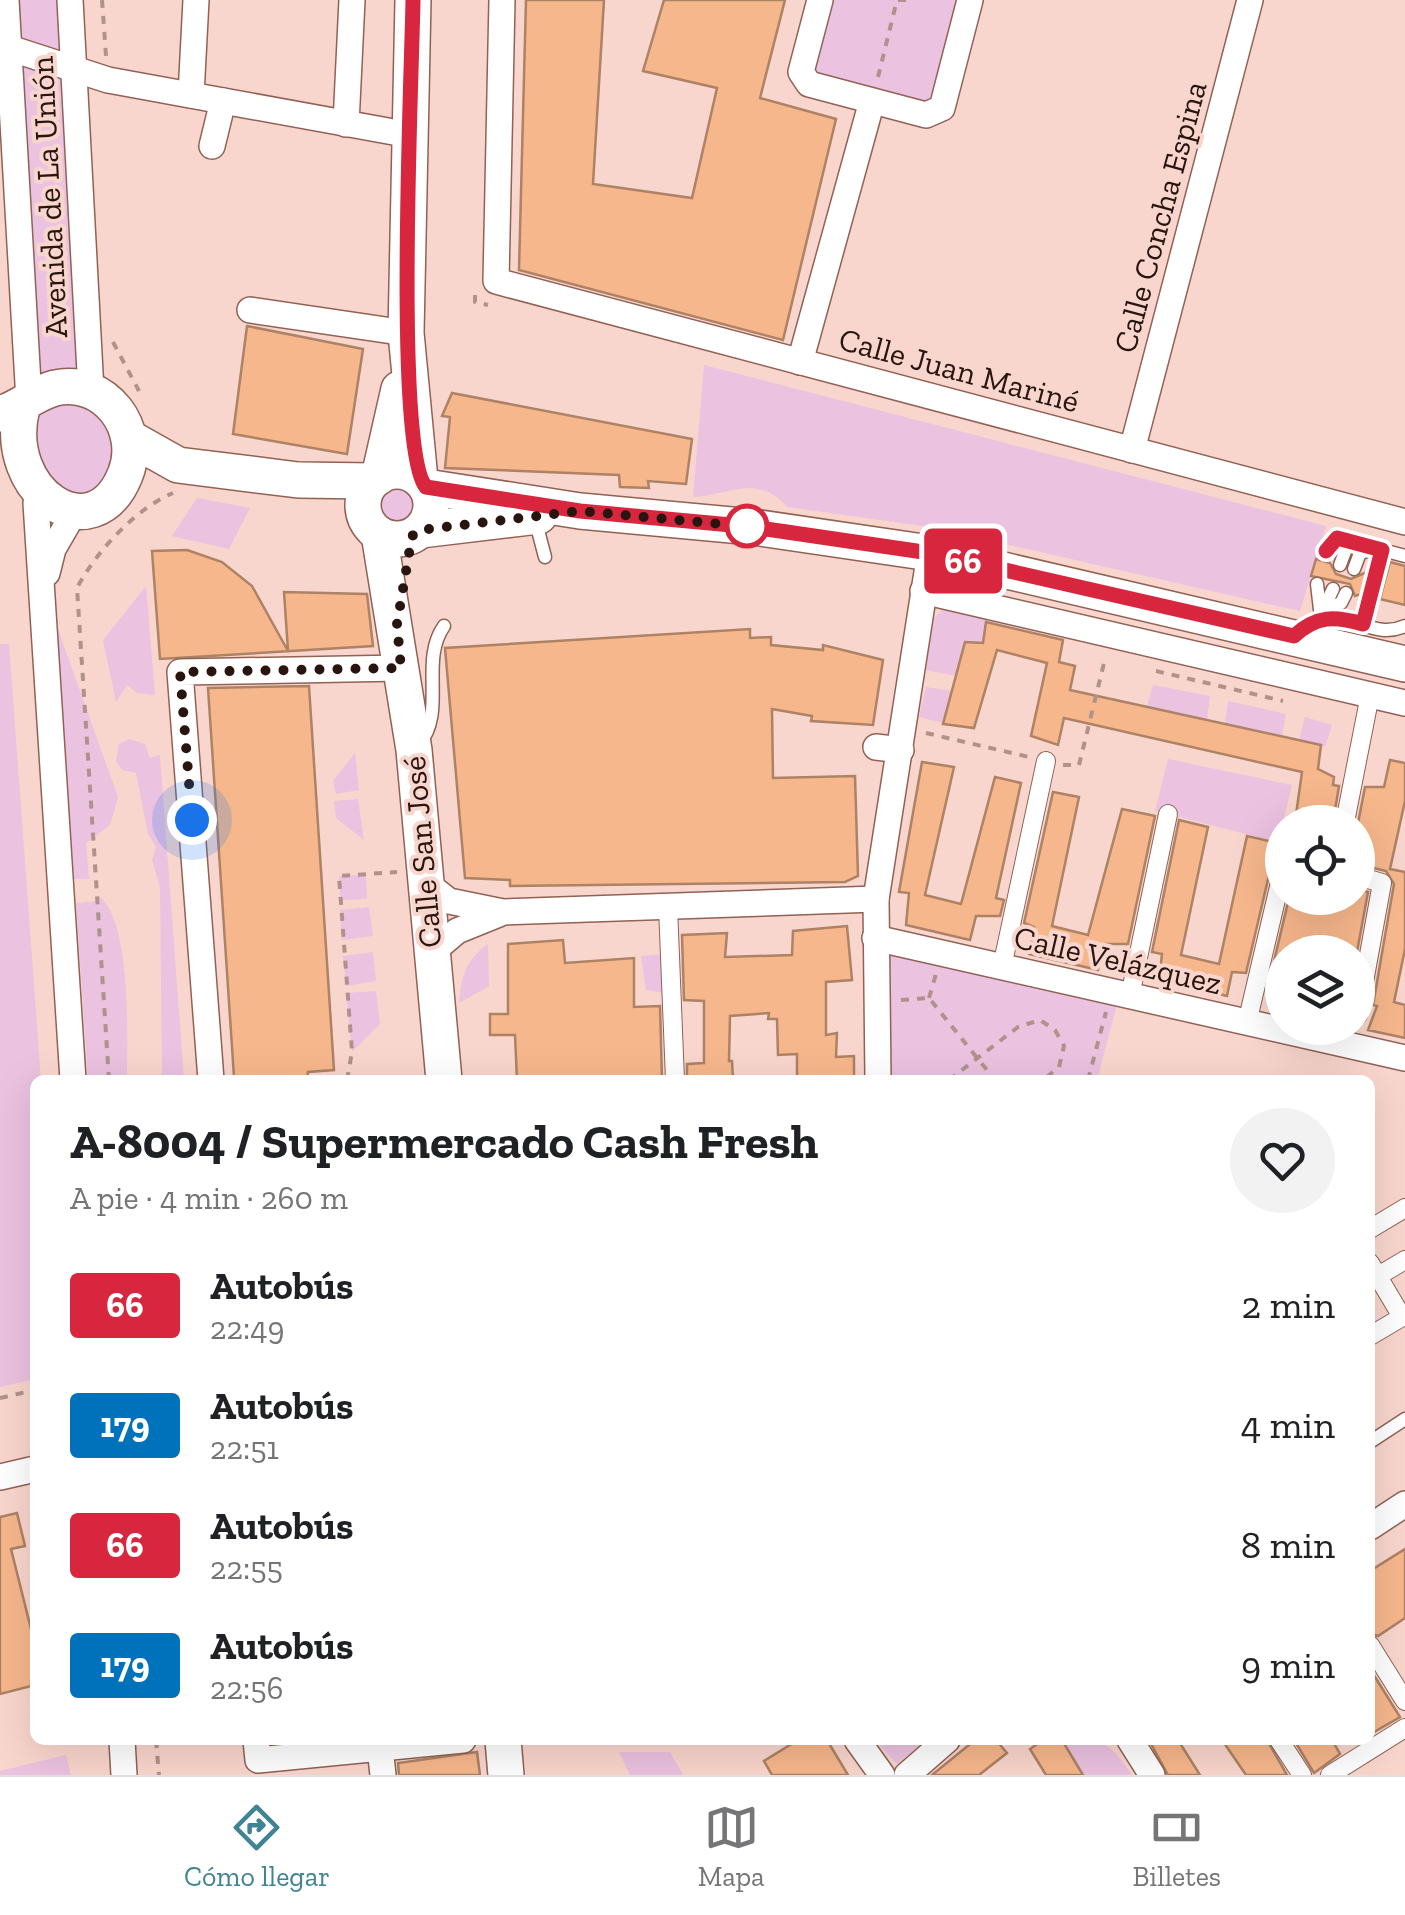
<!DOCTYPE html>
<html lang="es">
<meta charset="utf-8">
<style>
body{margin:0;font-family:"Zilla Slab",serif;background:#f2f2f2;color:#202124;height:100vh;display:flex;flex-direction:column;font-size:38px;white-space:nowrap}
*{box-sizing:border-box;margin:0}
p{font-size:32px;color:#757577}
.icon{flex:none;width:55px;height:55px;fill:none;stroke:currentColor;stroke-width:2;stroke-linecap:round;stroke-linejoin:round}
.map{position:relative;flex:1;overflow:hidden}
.side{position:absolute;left:30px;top:1075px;width:1345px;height:670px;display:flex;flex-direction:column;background:#fff;border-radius:15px;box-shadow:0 10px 40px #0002}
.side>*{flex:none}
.badge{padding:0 20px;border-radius:8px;font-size:35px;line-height:65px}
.controls{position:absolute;left:1265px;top:805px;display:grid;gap:20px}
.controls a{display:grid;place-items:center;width:110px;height:110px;border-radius:50%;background:#fff;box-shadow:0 10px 40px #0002;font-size:50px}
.you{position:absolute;width:50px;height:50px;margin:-25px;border:8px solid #fff;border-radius:50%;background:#1a73e8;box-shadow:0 0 0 15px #1a73e833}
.map>.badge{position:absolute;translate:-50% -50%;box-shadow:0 0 0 5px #fff}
.round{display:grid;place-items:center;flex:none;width:105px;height:105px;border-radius:52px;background:#f2f2f2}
.headline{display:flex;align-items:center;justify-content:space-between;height:170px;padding:0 40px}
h1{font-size:48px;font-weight:700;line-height:75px}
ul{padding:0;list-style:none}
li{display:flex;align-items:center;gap:30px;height:120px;padding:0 40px}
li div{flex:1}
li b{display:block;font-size:38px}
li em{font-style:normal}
li .badge{min-width:110px;font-weight:700;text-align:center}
.menu{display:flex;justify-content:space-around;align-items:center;height:140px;border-top:2px solid #e0e0e0;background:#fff;font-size:28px;color:#757577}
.menu a{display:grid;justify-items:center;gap:5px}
.menu .on{color:#408393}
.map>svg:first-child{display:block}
.green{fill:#ebc2e0}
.building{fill:#f7b78c;stroke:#ad8265;stroke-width:2.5}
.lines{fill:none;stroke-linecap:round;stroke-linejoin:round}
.service-casing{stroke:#926154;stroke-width:15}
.pedestrian-casing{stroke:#926154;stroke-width:20}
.minor-casing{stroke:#926154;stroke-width:28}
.secondary-casing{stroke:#926154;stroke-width:38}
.path{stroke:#b0928b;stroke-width:4;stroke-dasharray:8 8;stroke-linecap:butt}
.service{stroke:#fff;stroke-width:12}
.pedestrian{stroke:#fff;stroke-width:18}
.minor{stroke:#fff;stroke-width:25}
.secondary{stroke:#fff;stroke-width:35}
.line-casing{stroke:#fff;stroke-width:22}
.line{stroke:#d7263d;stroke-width:15}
.walk{stroke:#28150f;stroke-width:10;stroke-dasharray:0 18}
.stop-dot{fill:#fff;stroke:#d7263d;stroke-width:5}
.labels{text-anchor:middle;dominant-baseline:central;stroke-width:8;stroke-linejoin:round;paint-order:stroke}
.street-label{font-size:32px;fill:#28150f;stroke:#f9d6cd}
</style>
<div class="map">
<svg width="1405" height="1775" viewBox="0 0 1405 1775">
<rect width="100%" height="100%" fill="#f9d6cd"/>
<g class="green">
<path d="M 6,0 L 70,0 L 91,391 L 37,396 Z"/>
<path d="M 820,0 L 970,0 L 942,108 L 809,84 Z"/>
<path d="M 704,365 L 1326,526 L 1300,611 L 930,527 L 787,507 C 759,473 728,495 693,497 Z"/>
<path d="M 76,396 L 116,426 L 113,475 L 88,496 L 54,497 L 21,429 L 30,414 Z"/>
<circle cx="396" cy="507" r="24"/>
<path d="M 197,498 L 250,508 L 229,549 L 172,536 Z"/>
<path d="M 146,586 L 155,695 L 137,693 L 127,685 L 116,702 L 103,640 Z"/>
<path d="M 945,607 L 990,613 L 983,643 L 965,642 L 956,676 L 926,670 L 934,618 Z"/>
<path d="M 55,621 L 118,797 L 110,825 L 86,843 L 89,879 L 74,879 Z"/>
<path d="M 0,644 L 9,644 L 41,1080 L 35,1080 L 35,1379 L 0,1387 Z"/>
<path d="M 1153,685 L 1210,696 L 1207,719 L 1147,706 Z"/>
<path d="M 926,687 L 952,691 L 943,723 L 919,717 Z"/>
<path d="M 1228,701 L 1286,714 L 1282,736 L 1225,724 Z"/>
<path d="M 1305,717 L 1332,725 L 1325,747 L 1299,740 Z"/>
<path d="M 129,739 L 145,744 L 150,758 L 160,755 L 184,1080 L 162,1080 L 160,887 L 152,860 L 156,847 L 148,834 L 136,773 L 122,770 L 116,761 L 119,744 Z"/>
<path d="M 355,753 L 359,790 L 336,794 L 333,781 Z"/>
<path d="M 1168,759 L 1292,785 L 1278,842 L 1155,811 Z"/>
<path d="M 358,799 L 364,840 L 336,818 L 334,801 Z"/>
<path d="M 366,875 L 367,899 L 340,900 L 339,876 Z"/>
<path d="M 99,896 C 132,922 127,1039 127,1080 L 88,1080 L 76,903 L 99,901 Z"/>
<path d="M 369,907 L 373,936 L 342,940 L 340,910 Z"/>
<path d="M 875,938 L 1120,993 L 1097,1080 L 878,1080 Z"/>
<path d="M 488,944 L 489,986 L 459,1003 C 461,976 466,960 488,944 Z"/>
<path d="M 373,952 L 376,981 L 346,986 L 343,956 Z"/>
<path d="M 663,954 L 665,993 L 646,990 L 641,956 Z"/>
<path d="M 376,991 L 380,1024 L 352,1052 L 346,993 Z"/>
<path d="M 875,1740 L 925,1740 L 897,1764 Z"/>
<path d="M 1062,1740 C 1103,1740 1108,1740 1132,1775 L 1083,1775 Z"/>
<path d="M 619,1752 L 670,1752 L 683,1775 L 630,1775 Z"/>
<path d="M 66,1755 L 71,1775 L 0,1775 L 0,1771 Z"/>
</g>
<g class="building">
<path d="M 526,0 L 604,0 L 593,184 L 692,198 L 717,88 L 643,71 L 664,0 L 785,0 L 760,98 L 836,119 L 783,340 L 519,270 Z"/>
<path d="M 247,326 L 363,349 L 347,454 L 233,434 Z"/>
<path d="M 452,393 L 692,439 L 686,484 L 648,481 L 649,488 L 620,487 L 619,475 L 445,468 L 450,417 L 442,416 Z"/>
<path d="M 187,550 L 222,562 L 252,586 L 288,651 L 284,592 L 367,594 L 373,646 L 160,659 L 152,551 Z"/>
<path d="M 1316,559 L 1330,563 L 1336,574 L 1351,579 L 1367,572 L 1361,594 L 1355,596 L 1350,584 L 1311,576 Z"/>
<path d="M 1390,562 L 1405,566 L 1405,605 L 1380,599 Z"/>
<path d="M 986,622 L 1063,640 L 1059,662 L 1075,666 L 1070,690 L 1321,745 L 1318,769 L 1334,777 L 1333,785 L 1339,786 L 1333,822 L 1295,822 L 1302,772 L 1064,718 L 1058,745 L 1031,736 L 1047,663 L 997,650 L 974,728 L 943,724 L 965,642 L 983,643 Z"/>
<path d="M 750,629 L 750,638 L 771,637 L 771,645 L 823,650 L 823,645 L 883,660 L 873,725 L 811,721 L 812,716 L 772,709 L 773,778 L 855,776 L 858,876 L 845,882 L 510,886 L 510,880 L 465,878 L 445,648 Z"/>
<path d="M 309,686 L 334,1070 L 308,1072 L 307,1080 L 234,1077 L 208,688 Z"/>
<path d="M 1390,760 L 1405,763 L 1405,801 L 1390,869 L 1405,872 L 1405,949 L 1394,1002 L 1405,1005 L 1405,1038 L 1368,1030 L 1377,1006 L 1373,1005 L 1394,884 L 1386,871 L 1358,864 L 1358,823 L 1365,787 L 1384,787 Z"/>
<path d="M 922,762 L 954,767 L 925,895 L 961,904 L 995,777 L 1021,783 L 996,898 L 1004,900 L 1000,916 L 976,916 L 970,940 L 906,925 L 909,893 L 899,892 Z"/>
<path d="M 1053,792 L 1079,797 L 1052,926 L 1088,935 L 1122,809 L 1155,816 L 1128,944 L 1104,944 L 1098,970 L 1029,954 L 1034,927 L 1024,923 Z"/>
<path d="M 1179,820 L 1208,827 L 1181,955 L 1219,964 L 1247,836 L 1269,841 L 1272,856 L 1282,861 L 1270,871 L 1246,973 L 1232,972 L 1227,996 L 1159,980 L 1162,954 L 1152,952 Z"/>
<path d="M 1358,889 L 1368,892 L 1357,952 L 1282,952 L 1282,976 L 1271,974 L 1289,898 L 1358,898 Z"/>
<path d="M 847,926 L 852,980 L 826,982 L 826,1035 L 837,1033 L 836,1057 L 854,1056 L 854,1080 L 797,1080 L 797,1054 L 778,1055 L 777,1019 L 768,1019 L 769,1013 L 730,1016 L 729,1061 L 732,1061 L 733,1080 L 687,1080 L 687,1064 L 704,1063 L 704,1001 L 684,1000 L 682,935 L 727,933 L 725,957 L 792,955 L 793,931 Z"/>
<path d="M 563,940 L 565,963 L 634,958 L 634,1007 L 660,1006 L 662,1080 L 517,1080 L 515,1035 L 490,1035 L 490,1014 L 508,1014 L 508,944 Z"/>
<path d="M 17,1513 L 25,1546 L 11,1549 L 35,1645 L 35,1685 L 0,1694 L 0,1517 Z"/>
<path d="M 1405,1549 L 1405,1618 L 1378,1636 L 1370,1633 L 1370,1571 Z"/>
<path d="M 1370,1669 L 1400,1717 L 1374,1732 L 1370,1726 Z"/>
<path d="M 798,1740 L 827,1740 L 848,1775 L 772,1775 L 764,1761 Z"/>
<path d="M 975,1740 L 996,1740 L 1007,1753 L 979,1775 L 932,1775 Z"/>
<path d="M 1043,1740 L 1062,1740 L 1083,1775 L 1046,1775 L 1030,1749 Z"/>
<path d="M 1149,1740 L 1178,1740 L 1200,1775 L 1168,1775 Z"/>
<path d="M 1222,1740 L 1267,1740 L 1287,1775 L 1246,1775 Z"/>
<path d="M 1294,1740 L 1332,1740 L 1340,1754 L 1314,1773 Z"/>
<path d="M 477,1752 L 480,1775 L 399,1775 L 398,1763 Z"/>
</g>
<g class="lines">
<g class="service-casing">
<g id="service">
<path d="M 535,519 L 545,557"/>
<path d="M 1326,551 L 1337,538 L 1405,556"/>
<path d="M 1340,565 L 1346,549 L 1358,543"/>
<path d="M 1354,569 L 1360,553 L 1373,549"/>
<path d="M 1317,584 L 1321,618"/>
<path d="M 1323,610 L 1341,603 L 1346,593"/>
<path d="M 1323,610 L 1333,589"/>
<path d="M 1363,624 L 1383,550"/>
<path d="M 1300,631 C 1348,599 1367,643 1405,626"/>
<path d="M 419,744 C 447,712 419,661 444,626"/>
<path d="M 1370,1442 L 1405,1419"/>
</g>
</g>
<g class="pedestrian-casing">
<g id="pedestrian">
<path d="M 1345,822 L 1370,695"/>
<path d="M 1281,843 L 1282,849"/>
<path d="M 1358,876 L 1382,883 L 1358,1015"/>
<path d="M 668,907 L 675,1080"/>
<path d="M 1002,967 L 1046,761"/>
<path d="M 1130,996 L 1168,814"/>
<path d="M 1247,1023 L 1282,874"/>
<path d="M 1370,1229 L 1405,1208"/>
<path d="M 1370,1263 L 1402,1317 L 1370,1336"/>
<path d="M 1378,1276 L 1405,1260"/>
<path d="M 1370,1645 L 1405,1701"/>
<path d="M 1279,1740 L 1302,1775"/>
<path d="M 1330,1775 L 1405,1728"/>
</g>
</g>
<g class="minor-casing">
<g id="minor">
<path d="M 6,0 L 29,401"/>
<path d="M 70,0 L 91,391"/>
<path d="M 502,0 L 496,281 L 1405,522"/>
<path d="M 820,0 L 801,72 L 809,84 L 926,115 L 942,108 L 970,0"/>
<path d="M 0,45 L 108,80 L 410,135"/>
<path d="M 191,95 L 196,0"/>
<path d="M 346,124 L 352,0"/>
<path d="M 212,146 L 223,101"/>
<path d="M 250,310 L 406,333"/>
<path d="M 800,362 L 872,101"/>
<path d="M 1132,450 L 1250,0"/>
<path d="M 36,503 L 73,1080"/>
<path d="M 47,573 L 53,549 L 75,511"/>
<path d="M 923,591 L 1405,703"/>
<path d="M 876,747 L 901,750"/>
<path d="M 426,883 L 449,901 L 503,912 L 876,899"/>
<path d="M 875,938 L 1405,1058"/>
<path d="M 431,953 L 457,931 L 499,914"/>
<path d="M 211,1080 L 180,672 L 401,668"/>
<path d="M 878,1080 L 876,899 L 930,553"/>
<path d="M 0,1477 L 35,1469"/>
<path d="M 1370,1527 L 1405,1504"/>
<path d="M 122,1740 L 124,1775"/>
<path d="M 256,1740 L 258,1760 L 463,1740"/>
<path d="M 857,1740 L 882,1775"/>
<path d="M 1130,1740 L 1152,1775"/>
<path d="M 380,1748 L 383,1775"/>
<path d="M 907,1775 L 947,1740"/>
</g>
</g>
<g class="secondary-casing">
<g id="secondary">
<path d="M 413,0 L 406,333 L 420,480"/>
<path d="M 0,414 C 20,408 35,393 55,388 C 105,377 144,429 125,475 C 93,554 0,492 22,408"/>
<path d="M 130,438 L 178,465 L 298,480 L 373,481"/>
<circle cx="397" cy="505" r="34"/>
<path d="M 379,477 L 399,389"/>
<path d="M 426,487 L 580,511 L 753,527 L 930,553 L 1405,664"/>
<path d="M 421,530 L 539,516"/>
<path d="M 379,534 L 414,750 L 444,1080"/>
<path d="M 503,1740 L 506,1775"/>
</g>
</g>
<g class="path">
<path d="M 102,0 L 106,56"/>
<path d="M 898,0 L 913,0"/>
<path d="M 878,77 L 897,0"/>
<path d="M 34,93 L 54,97"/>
<path d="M 475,295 L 475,302 L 488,305"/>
<path d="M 113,342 L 139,391"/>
<path d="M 1156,671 L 1283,701"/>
<path d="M 926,733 L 1029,757"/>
<path d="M 1063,765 L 1079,765 L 1105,659"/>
<path d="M 929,998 L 936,974"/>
<path d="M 901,1000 L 929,998 L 995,1080"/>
<path d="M 109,1080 L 77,588 C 96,552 135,509 173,493"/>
<path d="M 347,1080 L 352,1052 L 339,876 L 397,872"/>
<path d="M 949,1080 L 1018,1027 L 1040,1020 L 1055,1030 L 1064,1046 L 1059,1067 L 1043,1080"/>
<path d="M 1088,1080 L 1106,1012"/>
<path d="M 0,1398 L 35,1390"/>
<path d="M 156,1740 L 159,1775"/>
</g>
<use href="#service" class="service"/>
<use href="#pedestrian" class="pedestrian"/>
<use href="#minor" class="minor"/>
<use href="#secondary" class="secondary"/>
</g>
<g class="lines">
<g class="line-casing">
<path id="line" d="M 413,0 C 412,70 394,453 426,487 L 580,511 L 753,527 L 930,553 L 1294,636 C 1317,615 1335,616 1363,624 L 1382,550 L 1337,538 L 1326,551"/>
</g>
<use href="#line" class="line"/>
<path class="walk" d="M 192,820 L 180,672 L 401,668 L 397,624 L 412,536 L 420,530 L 580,511 L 753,527 L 747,526"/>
</g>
<circle class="stop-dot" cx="747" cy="526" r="20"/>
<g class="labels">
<g class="street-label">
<text transform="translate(49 197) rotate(-93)">Avenida de La Unión</text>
<text transform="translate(1160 217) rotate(-75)">Calle Concha Espina</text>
<text transform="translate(959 370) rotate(15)">Calle Juan Mariné</text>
<text transform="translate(422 852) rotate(-95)">Calle San José</text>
<text transform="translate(1118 960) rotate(13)">Calle Velázquez</text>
</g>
</g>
</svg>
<div class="controls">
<a><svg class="icon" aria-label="locate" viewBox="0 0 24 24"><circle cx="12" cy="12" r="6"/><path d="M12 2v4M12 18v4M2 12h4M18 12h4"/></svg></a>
<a><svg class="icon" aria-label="layers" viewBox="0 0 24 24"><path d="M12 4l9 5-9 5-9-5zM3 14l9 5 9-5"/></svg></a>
</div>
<div class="you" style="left:192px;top:820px"></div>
<b class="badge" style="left:963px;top:561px;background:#d7263d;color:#fff">66</b>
<section class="side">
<div class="headline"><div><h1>A-8004 / Supermercado Cash Fresh</h1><p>A pie · 4 min · 260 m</p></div><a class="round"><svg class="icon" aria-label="heart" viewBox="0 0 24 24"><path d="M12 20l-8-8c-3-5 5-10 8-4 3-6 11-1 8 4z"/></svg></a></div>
<ul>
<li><span class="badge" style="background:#d7263d;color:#fff">66</span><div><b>Autobús</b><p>22:49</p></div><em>2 min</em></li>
<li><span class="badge" style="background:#0072bc;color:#fff">179</span><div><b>Autobús</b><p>22:51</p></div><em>4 min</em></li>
<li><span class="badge" style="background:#d7263d;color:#fff">66</span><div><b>Autobús</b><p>22:55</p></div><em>8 min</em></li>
<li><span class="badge" style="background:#0072bc;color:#fff">179</span><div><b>Autobús</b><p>22:56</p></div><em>9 min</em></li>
</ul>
</section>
</div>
<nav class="menu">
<a class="on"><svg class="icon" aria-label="directions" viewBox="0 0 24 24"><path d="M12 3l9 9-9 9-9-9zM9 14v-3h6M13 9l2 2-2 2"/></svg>Cómo llegar</a>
<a><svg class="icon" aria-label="map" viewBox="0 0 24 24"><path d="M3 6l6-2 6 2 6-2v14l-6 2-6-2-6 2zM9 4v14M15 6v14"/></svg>Mapa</a>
<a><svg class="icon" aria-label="tickets" viewBox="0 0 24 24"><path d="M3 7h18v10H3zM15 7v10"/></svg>Billetes</a>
</nav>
